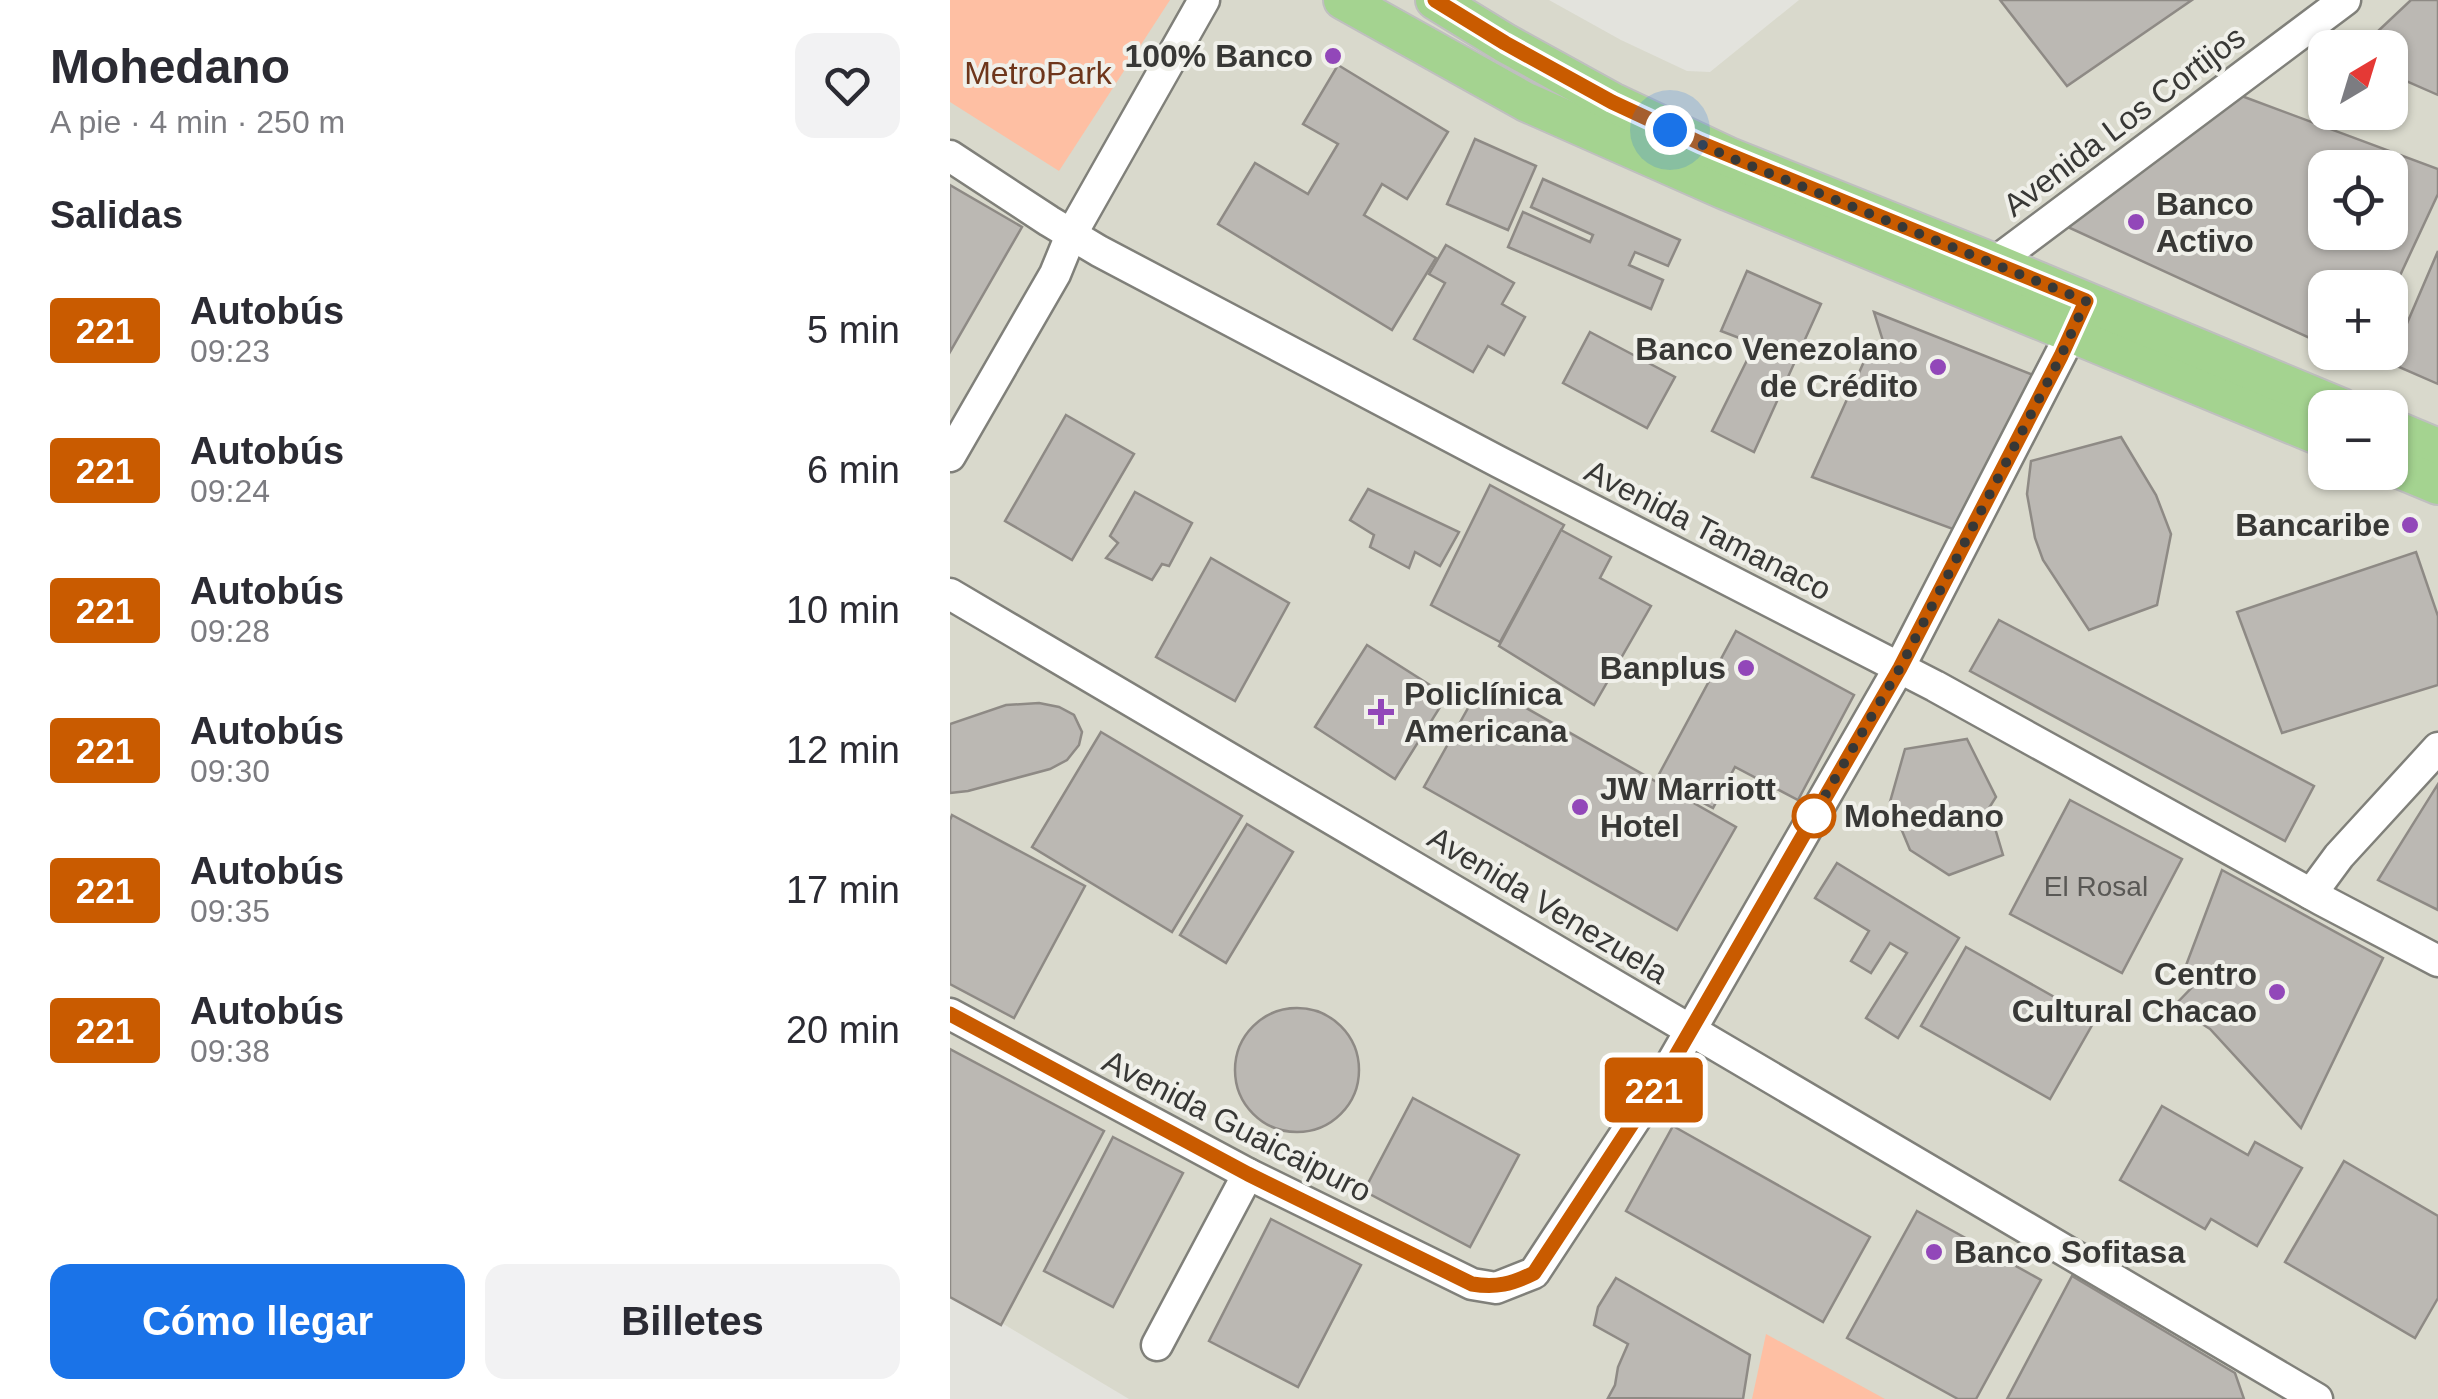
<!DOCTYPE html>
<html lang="es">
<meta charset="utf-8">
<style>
body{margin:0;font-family:Helvetica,sans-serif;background:#f2f2f3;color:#2b2b33;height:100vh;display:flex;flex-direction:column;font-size:38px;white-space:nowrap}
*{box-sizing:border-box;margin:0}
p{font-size:32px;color:#7c7c81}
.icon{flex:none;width:55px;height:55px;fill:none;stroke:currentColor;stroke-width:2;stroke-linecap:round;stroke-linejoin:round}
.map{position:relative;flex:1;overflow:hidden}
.drawer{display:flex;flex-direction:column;background:#fff;width:950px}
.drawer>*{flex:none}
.badge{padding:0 20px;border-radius:8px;font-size:35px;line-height:65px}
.needle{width:65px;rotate:38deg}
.fabs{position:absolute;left:1358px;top:30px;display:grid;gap:20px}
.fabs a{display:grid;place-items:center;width:100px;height:100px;border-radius:20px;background:#fff;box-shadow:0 2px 8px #0004;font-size:50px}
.you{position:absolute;width:50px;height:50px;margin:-25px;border:8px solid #fff;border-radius:50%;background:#1a73e8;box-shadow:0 0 0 15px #1a73e833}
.map>.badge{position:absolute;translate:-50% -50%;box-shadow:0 0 0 5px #fff}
h2{padding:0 50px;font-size:38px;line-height:90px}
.round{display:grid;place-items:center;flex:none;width:105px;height:105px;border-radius:20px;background:#f2f2f3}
.summary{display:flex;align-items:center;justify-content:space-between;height:170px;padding:0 50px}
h1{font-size:48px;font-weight:800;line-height:75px}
.cta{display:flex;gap:20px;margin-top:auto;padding:20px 50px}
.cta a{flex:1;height:115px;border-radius:20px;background:#1a73e8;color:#fff;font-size:40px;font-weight:800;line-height:115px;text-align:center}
.cta a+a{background:#f2f2f3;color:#2b2b33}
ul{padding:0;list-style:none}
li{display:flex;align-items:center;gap:30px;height:140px;padding:0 50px}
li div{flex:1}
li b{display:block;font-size:38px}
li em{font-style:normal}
li .badge{min-width:110px;font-weight:700;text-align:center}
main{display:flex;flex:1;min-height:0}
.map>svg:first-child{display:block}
.built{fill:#d9d9cc;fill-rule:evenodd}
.green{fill:#febfa3}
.building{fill:#bbb8b3;stroke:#8e8a85;stroke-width:2.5;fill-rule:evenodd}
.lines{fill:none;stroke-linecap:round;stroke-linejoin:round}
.minor-casing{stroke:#80807a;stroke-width:35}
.major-casing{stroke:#bfbfbf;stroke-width:42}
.minor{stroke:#fff;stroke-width:30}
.major{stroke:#a4d390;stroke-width:38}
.line-casing{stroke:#fff;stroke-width:22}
.line{stroke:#c95b00;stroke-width:15}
.walk{stroke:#383836;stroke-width:10;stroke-dasharray:0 18}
.poi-dot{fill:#9247b9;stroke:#f0f0ea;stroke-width:4}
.stop-dot{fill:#fff;stroke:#c95b00;stroke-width:5}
.labels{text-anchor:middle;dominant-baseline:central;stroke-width:8;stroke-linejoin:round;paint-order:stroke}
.number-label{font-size:28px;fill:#595855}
.poi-label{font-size:32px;font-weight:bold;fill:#383836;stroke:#f0f0ea;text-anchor:end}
.park-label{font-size:32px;fill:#6e361b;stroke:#f0f0ea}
.street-label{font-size:32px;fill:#383836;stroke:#f0f0ea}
.stop-label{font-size:32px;font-weight:bold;fill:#383836;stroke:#f0f0ea;text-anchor:start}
</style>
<main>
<section class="drawer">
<div class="summary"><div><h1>Mohedano</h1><p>A pie · 4 min · 250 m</p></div><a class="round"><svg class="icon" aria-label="heart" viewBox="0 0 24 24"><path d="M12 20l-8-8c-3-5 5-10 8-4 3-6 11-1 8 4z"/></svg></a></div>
<h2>Salidas</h2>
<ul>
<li><span class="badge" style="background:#c95b00;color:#fff">221</span><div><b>Autobús</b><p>09:23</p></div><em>5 min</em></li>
<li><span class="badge" style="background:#c95b00;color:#fff">221</span><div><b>Autobús</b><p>09:24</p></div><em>6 min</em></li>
<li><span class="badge" style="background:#c95b00;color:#fff">221</span><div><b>Autobús</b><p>09:28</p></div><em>10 min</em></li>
<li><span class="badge" style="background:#c95b00;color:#fff">221</span><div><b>Autobús</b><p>09:30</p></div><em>12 min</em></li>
<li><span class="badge" style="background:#c95b00;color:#fff">221</span><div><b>Autobús</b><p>09:35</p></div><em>17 min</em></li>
<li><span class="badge" style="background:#c95b00;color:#fff">221</span><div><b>Autobús</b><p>09:38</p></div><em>20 min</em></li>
</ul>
<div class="cta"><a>Cómo llegar</a><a>Billetes</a></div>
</section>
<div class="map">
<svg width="1488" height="1399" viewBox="0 0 1488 1399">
<rect width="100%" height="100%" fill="#e3e3dd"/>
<path class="built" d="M 0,0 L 599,0 L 671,40 L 737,71 L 760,72 L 849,0 L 1488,0 L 1488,1399 L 179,1399 L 0,1292 ZM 1375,48 L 1440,48 L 1440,112 L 1375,112 ZM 1375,168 L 1440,168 L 1440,232 L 1375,232 ZM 1375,288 L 1440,288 L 1440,352 L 1375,352 ZM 1375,408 L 1440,408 L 1440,472 L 1375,472 Z"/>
<g class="green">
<path d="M 0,0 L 220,0 L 109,171 L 0,102 Z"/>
<path d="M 816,1334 L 935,1399 L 802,1399 Z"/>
</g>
<g class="building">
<path d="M 1050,0 L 1242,0 L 1117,86 Z"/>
<path d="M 1461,0 L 1488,0 L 1488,95 L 1440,74 L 1440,48 L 1410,48 Z"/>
<path d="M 388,65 L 498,132 L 457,199 L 432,184 L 414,215 L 486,258 L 442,330 L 268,224 L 305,163 L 358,194 L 388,144 L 353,124 Z"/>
<path d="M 1289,95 L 1488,169 L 1488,194 L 1440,297 L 1440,288 L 1375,288 L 1375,345 L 1109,223 ZM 1375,168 L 1440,168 L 1440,232 L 1375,232 Z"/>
<path d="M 525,139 L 586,166 L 558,230 L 497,204 Z"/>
<path d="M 593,179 L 730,240 L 718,266 L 685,252 L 679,265 L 713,280 L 701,309 L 558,247 L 573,212 L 640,242 L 643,235 L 581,207 Z"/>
<path d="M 0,185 L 72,227 L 0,352 Z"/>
<path d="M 496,245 L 564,283 L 552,304 L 575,317 L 554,355 L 538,346 L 523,372 L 464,339 L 495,283 L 479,274 Z"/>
<path d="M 1488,251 L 1488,384 L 1440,363 Z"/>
<path d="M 797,271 L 871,304 L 804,452 L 762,431 L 805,344 L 771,331 Z"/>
<path d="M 924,312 L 1088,377 L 1011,532 L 862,477 L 921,346 L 937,354 Z"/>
<path d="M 640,332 L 725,377 L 697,428 L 613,383 Z"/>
<path d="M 116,415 L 184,454 L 122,560 L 55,521 Z"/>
<path d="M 1171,437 L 1206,495 L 1221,534 L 1207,605 L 1139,630 L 1093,560 L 1085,538 L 1077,494 L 1081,461 Z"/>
<path d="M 540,485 L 614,525 L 550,642 L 481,605 Z"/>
<path d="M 418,489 L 509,532 L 490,566 L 465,552 L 459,568 L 420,547 L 424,535 L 400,520 Z"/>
<path d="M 185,492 L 242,523 L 219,566 L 212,564 L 202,580 L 156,558 L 168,543 L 160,536 Z"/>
<path d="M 611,530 L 661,557 L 650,578 L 701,606 L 644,705 L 549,646 Z"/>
<path d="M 1466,552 L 1488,616 L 1488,685 L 1332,733 L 1287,612 Z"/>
<path d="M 261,558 L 339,603 L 285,701 L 206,657 Z"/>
<path d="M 1049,620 L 1364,786 L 1335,841 L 1020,671 Z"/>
<path d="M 786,631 L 904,695 L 848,800 L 785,767 L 763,808 L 707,778 Z"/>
<path d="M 417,645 L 497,696 L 445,779 L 365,727 Z"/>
<path d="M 532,683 L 786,827 L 727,930 L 474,787 Z"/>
<path d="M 89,703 L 109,707 L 124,715 L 132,732 L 129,745 L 117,760 L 100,769 L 18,791 L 0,793 L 0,724 L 56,705 Z"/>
<path d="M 151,732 L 292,816 L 222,932 L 82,847 Z"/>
<path d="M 1017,739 L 1046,797 L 1039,808 L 1053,855 L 999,875 L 960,850 L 940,802 L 955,749 Z"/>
<path d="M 1488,784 L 1488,910 L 1428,880 Z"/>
<path d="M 1120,800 L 1232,859 L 1172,973 L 1060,914 Z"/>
<path d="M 2,815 L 135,886 L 64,1018 L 0,984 L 0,820 Z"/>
<path d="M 297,824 L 343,852 L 276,963 L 230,935 Z"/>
<path d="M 887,863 L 1009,938 L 948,1038 L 916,1018 L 957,953 L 940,943 L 921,973 L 901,961 L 919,931 L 865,898 Z"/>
<path d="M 1272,870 L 1433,958 L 1351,1128 L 1260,1029 L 1224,1006 L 1250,979 L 1232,976 Z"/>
<path d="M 1016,947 L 1145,1020 L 1100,1099 L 971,1026 Z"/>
<circle cx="347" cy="1070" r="62"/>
<path d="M 0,1049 L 154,1131 L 51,1325 L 0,1297 Z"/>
<path d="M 463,1098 L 569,1155 L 520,1247 L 414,1191 Z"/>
<path d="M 1212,1106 L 1298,1155 L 1305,1142 L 1352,1168 L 1307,1246 L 1261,1219 L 1255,1229 L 1170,1180 Z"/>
<path d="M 723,1126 L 920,1237 L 873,1322 L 676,1211 Z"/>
<path d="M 163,1137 L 233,1173 L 163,1307 L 94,1271 Z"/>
<path d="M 1394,1161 L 1488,1216 L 1488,1298 L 1465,1338 L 1335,1262 Z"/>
<path d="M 967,1211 L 1091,1280 L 1026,1399 L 1008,1399 L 897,1338 Z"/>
<path d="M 321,1219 L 411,1265 L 348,1387 L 259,1341 Z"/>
<path d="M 1122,1276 L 1285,1373 L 1294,1399 L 1057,1399 Z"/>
<path d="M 666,1278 L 800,1355 L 793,1399 L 658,1398 L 665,1385 L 668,1367 L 678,1344 L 644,1325 L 648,1307 Z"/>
</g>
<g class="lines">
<g class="minor-casing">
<g id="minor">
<path d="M 0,156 L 99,221 L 149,251 L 549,462 L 985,686 L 1372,900 L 1488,961"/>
<path d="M 1044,263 L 1395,0"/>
<path d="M 0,456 L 105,274 L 121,235 L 254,0"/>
<path d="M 0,594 L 1367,1399"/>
<path d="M 1361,894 L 1389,856 L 1488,748"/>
<path d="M 0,1014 L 298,1174 L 522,1284 L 546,1288 L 584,1273 L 720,1066 L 949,668 L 1121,334"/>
<path d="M 207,1345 L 298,1174"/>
</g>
</g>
<g class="major-casing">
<g id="major">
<path d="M 393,0 L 576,102 L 775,190 L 1375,438"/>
<path d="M 485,0 L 555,43 L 662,102 L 779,157 L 1044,263 L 1392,408"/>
<path d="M 1440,428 L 1488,448"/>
<path d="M 1440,465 L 1488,485"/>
</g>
</g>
<use href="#minor" class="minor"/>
<use href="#major" class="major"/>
</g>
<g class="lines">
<g class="line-casing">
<path id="line" d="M 0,1014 L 298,1174 L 522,1284 C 546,1288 562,1284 584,1273 L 720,1066 L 950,668 L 1111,356 L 1136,301 L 750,143 L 662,102 L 555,43 L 485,0"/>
</g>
<use href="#line" class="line"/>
<path class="walk" d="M 720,130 L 779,157 L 1136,301 L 1111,356 L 950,668 L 862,818 L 864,816"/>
</g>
<g class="poi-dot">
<circle cx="383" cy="56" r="10"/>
<circle cx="1186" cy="222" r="10"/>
<circle cx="988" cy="367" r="10"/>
<circle cx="1460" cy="525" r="10"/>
<circle cx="796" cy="668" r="10"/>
<path d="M426 697h10v10h10v10h-10v10h-10v-10h-10v-10h10z"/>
<circle cx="630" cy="807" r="10"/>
<circle cx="1327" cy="992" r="10"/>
<circle cx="984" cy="1252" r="10"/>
</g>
<circle class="stop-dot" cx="864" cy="816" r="20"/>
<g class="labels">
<g class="number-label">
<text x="1146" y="886">El Rosal</text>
</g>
<g class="poi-label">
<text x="363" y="56">100% Banco</text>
<text x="1206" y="204" text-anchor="start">Banco<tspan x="1206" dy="37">Activo</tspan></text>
<text x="968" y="349">Banco Venezolano<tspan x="968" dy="37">de Crédito</tspan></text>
<text x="1440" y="525">Bancaribe</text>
<text x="776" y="668">Banplus</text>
<text x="454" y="694" text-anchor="start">Policlínica<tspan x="454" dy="37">Americana</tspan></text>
<text x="650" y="789" text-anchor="start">JW Marriott<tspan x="650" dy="37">Hotel</tspan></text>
<text x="1307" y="974">Centro<tspan x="1307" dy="37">Cultural Chacao</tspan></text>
<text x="1004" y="1252" text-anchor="start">Banco Sofitasa</text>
</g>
<g class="park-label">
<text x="88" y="73">MetroPark</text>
</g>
<g class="street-label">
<text transform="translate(1174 121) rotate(-37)">Avenida Los Cortijos</text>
<text transform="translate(758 530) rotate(27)">Avenida Tamanaco</text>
<text transform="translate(598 905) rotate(31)">Avenida Venezuela</text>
<text transform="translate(287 1126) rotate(27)">Avenida Guaicaipuro</text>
</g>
<g class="stop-label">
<text x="894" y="816">Mohedano</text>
</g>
</g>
</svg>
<div class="fabs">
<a><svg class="needle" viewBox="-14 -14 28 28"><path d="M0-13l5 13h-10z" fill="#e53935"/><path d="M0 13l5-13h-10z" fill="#7c7c81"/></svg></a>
<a><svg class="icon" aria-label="locate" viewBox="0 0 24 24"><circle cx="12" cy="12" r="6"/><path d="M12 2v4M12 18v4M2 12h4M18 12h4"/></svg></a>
<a>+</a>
<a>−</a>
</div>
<div class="you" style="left:720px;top:130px"></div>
<b class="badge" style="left:704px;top:1090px;background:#c95b00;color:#fff">221</b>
</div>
</main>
